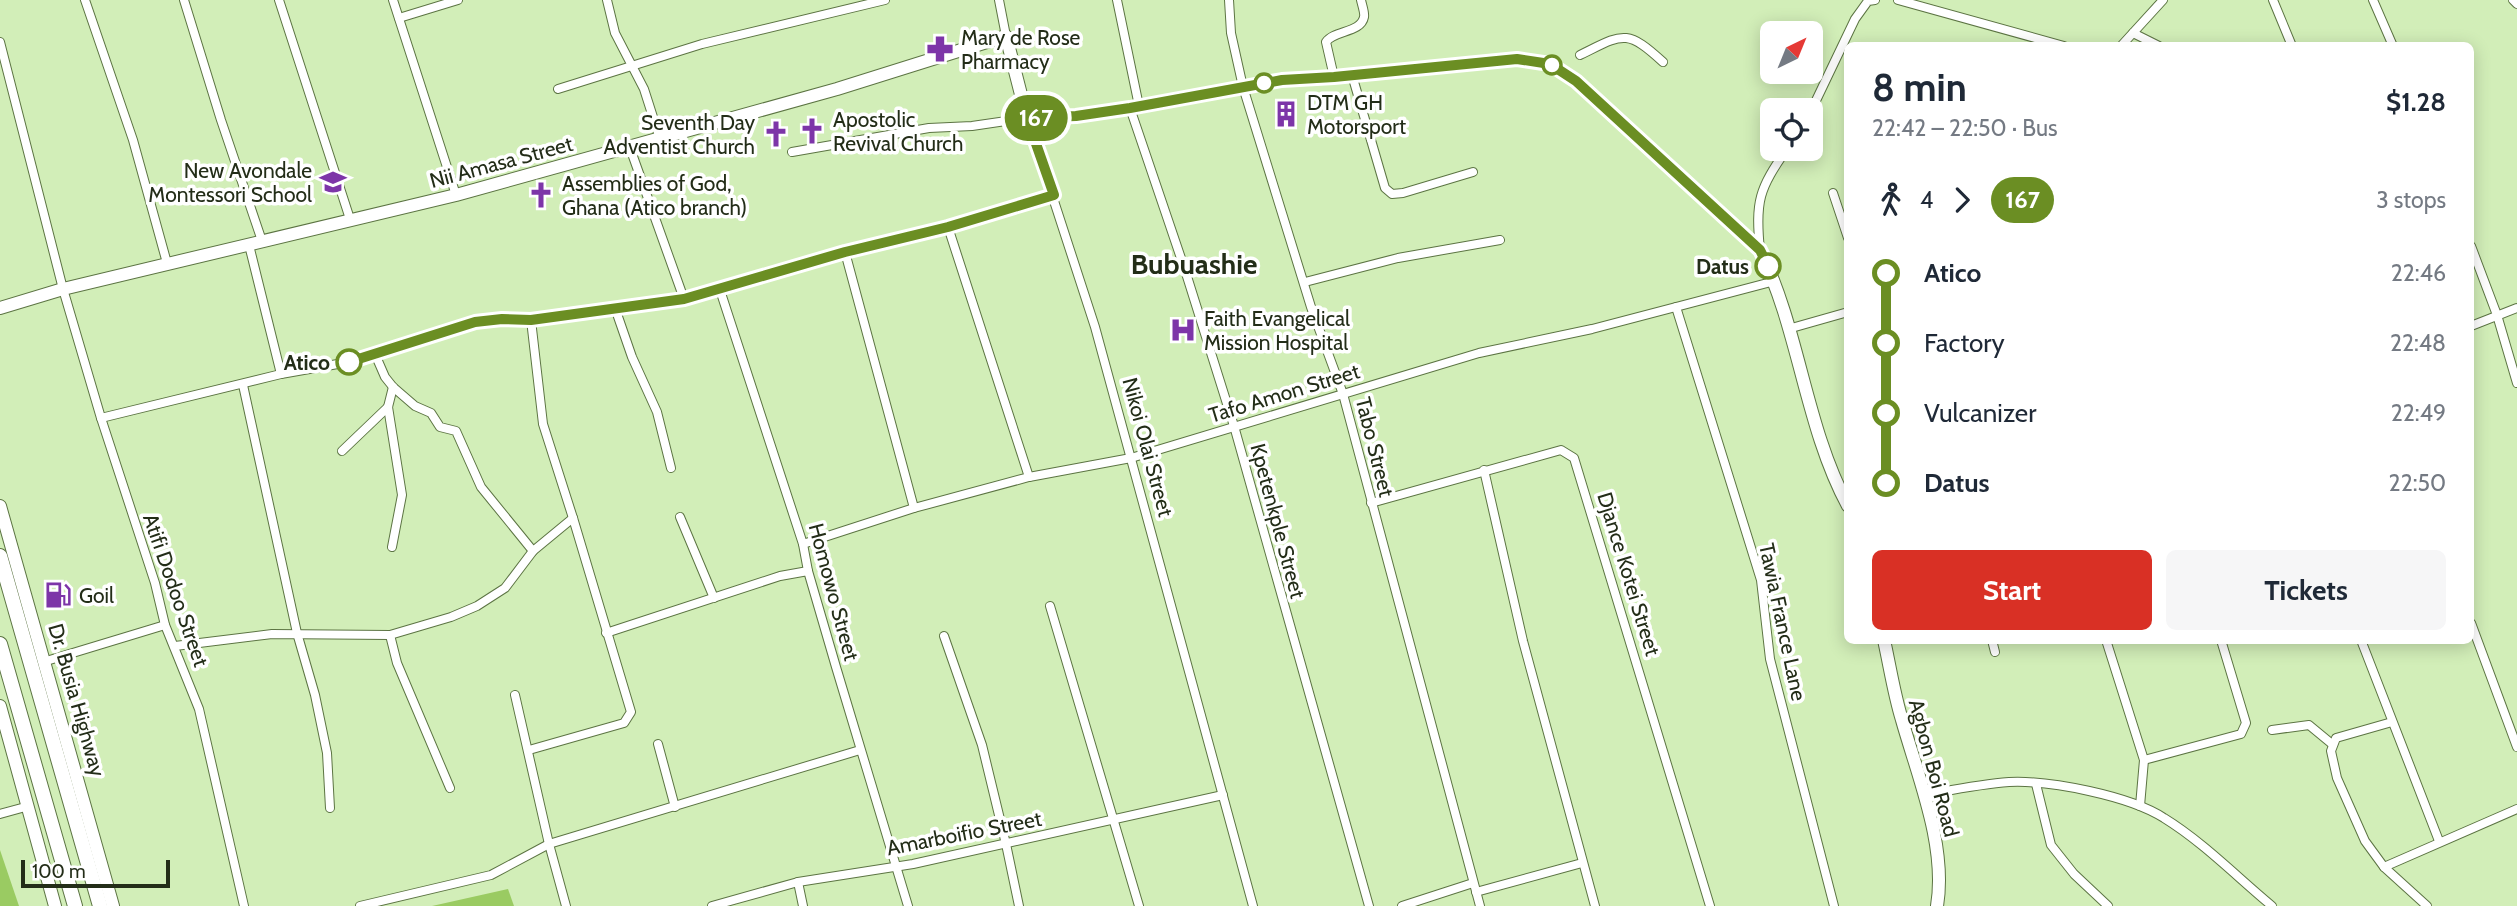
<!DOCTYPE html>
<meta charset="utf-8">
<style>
body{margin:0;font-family:Cabin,sans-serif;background:#f6f6f7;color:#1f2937;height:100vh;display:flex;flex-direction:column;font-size:26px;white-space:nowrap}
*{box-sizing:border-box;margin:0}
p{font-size:23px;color:#747a83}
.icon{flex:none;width:38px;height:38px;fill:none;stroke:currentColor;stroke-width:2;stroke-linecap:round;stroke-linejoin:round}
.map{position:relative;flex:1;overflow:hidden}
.panel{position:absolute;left:1844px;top:42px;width:630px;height:602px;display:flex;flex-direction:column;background:#fff;border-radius:10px;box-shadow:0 4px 18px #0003}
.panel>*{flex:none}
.badge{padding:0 14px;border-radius:23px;font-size:24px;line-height:46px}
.needle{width:46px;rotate:43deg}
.controls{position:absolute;left:1760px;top:21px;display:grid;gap:14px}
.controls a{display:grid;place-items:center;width:63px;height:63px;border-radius:10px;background:#fff;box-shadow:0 4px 18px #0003;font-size:35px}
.scale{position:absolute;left:21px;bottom:18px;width:149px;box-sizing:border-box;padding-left:7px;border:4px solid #232d18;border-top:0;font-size:19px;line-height:24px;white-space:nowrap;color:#232d18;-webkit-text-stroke:5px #fff;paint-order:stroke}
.map>.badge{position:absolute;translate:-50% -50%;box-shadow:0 0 0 4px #fff}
.legs{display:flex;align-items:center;gap:10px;height:77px;padding:0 28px;font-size:23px}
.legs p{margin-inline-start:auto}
.head{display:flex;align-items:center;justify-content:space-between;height:119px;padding:0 28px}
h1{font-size:38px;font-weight:800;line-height:52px}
.action{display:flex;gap:14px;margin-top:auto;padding:14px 28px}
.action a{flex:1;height:80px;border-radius:10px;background:#d93025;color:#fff;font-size:28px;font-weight:800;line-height:80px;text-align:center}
.action a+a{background:#f6f6f7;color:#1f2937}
ul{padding:0 28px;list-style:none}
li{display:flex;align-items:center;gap:24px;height:70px;font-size:26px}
li i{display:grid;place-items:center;width:10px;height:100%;margin:0 9px;background:currentColor}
li i::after{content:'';width:18px;height:18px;margin:-9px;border:5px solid;border-radius:50%;background:#fff}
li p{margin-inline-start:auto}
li:first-child i{background:linear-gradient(#0000 50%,currentColor 0)}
li:last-child i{background:linear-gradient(currentColor 50%,#0000 0)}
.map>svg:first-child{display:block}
.green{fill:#9acb62}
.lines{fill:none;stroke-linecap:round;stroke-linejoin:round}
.street-casing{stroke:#5c7443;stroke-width:10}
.secondary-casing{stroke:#5c7443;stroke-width:14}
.highway-casing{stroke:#5c7443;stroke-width:16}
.street{stroke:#fff;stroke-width:8}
.secondary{stroke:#fff;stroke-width:12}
.highway{stroke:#fff;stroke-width:14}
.line-1-casing{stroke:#fff;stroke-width:16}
.line-1{stroke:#6b8e23;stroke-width:10}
.stop-1-dot{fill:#fff;stroke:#6b8e23;stroke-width:3.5}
.labels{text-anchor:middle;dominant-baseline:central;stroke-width:7;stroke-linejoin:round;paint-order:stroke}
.poi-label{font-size:21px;fill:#232d18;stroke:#fff;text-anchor:start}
.street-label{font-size:21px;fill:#232d18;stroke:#fff}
.stop-label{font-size:21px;font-weight:bold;fill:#232d18;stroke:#fff;text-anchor:end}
.district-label{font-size:28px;font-weight:bold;fill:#232d18;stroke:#fff}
</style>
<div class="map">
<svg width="2517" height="906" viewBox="0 0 2517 906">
<rect width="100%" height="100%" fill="#d2eeb8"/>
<g class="green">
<path d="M 0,850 L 19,906 L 0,906 Z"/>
<path d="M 508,889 L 514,906 L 432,906 Z"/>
</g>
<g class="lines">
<g class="street-casing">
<g id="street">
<path d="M 85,0 L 133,140 L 167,263"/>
<path d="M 184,0 L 221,120 L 262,241"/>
<path d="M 279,0 L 350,219"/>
<path d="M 393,0 L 456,195"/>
<path d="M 607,0 L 615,33 L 644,89 L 660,139"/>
<path d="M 999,0 L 1006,36"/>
<path d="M 1117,0 L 1139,106"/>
<path d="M 1229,0 L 1231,33 L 1243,87 L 1311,307 L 1343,394 L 1480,906"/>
<path d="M 1898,0 L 2064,46"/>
<path d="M 2273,0 L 2292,46"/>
<path d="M 2373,0 L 2393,46"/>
<path d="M 2513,0 L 2517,4"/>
<path d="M 399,18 L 458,0"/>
<path d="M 2133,33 L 2159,46"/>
<path d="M 0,42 L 63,289 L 101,418 L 155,583 L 165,625 L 199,709 L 244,906"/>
<path d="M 2121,46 L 2163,0"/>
<path d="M 1580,55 C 1623,34 1626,28 1663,62"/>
<path d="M 1352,75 L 1385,188 L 1392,194 L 1403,193 L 1473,172"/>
<path d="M 1334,77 L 1326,42 C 1334,30 1361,33 1364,17 C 1365,13 1362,5 1361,0"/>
<path d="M 558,89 L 702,44 L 885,0"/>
<path d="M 1130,108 L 1185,270 L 1234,426 L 1369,906"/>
<path d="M 1811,111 L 1855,19 L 1868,1 L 1875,0"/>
<path d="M 630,148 L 684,299"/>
<path d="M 792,152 L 929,128 L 972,126 L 1027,118 L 1095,327 L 1253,906"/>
<path d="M 1833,193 L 1848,238"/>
<path d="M 948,227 L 1029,477"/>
<path d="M 249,245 L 281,374"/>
<path d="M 2471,246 L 2497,315 L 2517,383"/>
<path d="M 1760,250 C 1755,201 1759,189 1787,149"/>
<path d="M 845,252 L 914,508"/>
<path d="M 1305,282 L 1398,258 L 1500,240"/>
<path d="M 720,290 L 803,544 L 808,571 L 836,667 L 908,906"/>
<path d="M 1676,307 L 1761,580 L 1770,659 L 1834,906"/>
<path d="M 615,308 L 632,357 L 657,412 L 671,468"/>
<path d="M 2471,326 L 2517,308"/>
<path d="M 1788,329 L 1848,312"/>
<path d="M 375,354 L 385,377 L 393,387 L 415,406 L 431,413 L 440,427 L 456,431 L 481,487 L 533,551"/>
<path d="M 243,385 L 297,633 L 315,695 L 327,753 L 330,808"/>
<path d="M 101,418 L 281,374 L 349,362 L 475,322 L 502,319 L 531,320 L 684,299 L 845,252 L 948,227 L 1054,195"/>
<path d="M 342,451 L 388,407"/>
<path d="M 1484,470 L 1523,641 L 1595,906"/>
<path d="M 1371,503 L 1561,450 L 1574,458 L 1710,906"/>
<path d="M 680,517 L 714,598"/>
<path d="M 803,544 L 914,508 L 1029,477 L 1131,458 L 1479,353 L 1592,329 L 1775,281"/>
<path d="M 392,547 L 402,495 L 388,407 L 393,387"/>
<path d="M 1050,606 L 1139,906"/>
<path d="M 2471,623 L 2517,747"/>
<path d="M 606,633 L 780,576 L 808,571"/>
<path d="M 390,635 L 397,663 L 450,788"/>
<path d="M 944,636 L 982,745 L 1006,844 L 1019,906"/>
<path d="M 1992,640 L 1995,652"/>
<path d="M 2106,640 L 2144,760 L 2140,806"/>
<path d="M 2361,640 L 2439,841"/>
<path d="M 175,646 L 272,634 L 390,635 L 451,617 L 477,606 L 505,588 L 533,551 L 573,518"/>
<path d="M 43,662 L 165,625"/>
<path d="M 515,695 L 549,844 L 566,906"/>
<path d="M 2392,722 L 2336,738 L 2331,751 L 2337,778 L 2365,841 L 2384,867 L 2427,906"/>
<path d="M 2272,730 L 2309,725 L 2332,744"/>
<path d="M 658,744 L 675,807"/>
<path d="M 529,750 L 624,723 L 631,712 L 573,518 L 543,424 L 531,320"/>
<path d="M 2144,760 L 2241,734 L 2246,723 L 2221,640"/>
<path d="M 2036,784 L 2051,845 L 2074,874 L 2108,906"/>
<path d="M 1924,795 C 1952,790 1981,784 2009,782 C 2050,780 2130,796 2164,818 C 2203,842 2237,877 2272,906"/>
<path d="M 0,814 L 29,806"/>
<path d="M 2384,867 L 2517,809"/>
<path d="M 798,882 L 803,906"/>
<path d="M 1476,892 L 1582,863"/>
<path d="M 360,906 L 491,875 L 549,844 L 860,750"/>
<path d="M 712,906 L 798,882 L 913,864 L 1223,795"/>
<path d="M 1402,906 L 1473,883"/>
</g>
</g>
<g class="secondary-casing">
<g id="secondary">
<path d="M 0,308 L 63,289 L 456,195 L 837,89 L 1006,36 L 1027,118 L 1076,116 L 1130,108 L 1282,80 L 1334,77 L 1517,59 L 1550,64 L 1576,81 L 1760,250 C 1800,332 1805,426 1848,506"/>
<path d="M 0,506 L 113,906"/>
<path d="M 1884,640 C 1890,667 1894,694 1902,720 C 1918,777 1947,846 1937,906"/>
<path d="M 0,706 L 55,906"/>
</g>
</g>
<g class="highway-casing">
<g id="highway">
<path d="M 0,556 L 100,906"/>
<path d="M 0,644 L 75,906"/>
</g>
</g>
<use href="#street" class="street"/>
<use href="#secondary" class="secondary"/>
<use href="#highway" class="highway"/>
</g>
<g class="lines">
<g class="line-1-casing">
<path id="line-1" d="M 349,362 L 475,322 L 502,319 L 531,320 L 684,299 L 845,252 L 948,227 L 1054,195 L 1027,118 L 1076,116 L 1130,108 L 1282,80 L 1334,77 L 1517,59 L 1550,64 L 1576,81 L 1760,250 L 1768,266"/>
</g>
<use href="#line-1" class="line-1"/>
</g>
<defs>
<g id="pharmacy-bare" transform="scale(2.1)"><path d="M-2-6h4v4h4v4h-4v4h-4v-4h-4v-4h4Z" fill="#7d35a8" stroke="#fff" stroke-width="2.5" paint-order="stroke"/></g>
<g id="building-bare" transform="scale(2.1)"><path d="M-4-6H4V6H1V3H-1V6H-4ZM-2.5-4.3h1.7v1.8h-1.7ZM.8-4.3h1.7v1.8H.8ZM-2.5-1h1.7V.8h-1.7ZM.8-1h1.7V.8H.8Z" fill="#7d35a8" stroke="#fff" stroke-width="2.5" paint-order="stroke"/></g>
<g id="church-bare" transform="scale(2.1)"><path d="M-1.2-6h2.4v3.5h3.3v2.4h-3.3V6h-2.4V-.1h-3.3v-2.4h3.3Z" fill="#7d35a8" stroke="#fff" stroke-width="2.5" paint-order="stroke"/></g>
<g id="school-bare" transform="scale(2.1)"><path d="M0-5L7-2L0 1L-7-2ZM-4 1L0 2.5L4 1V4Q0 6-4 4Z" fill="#7d35a8" stroke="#fff" stroke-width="2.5" paint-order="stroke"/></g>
<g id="hospital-bare" transform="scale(2.1)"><path d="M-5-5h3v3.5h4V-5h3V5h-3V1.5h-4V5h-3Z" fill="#7d35a8" stroke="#fff" stroke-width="2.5" paint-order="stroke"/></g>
<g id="fuel-bare" transform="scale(2.1)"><path d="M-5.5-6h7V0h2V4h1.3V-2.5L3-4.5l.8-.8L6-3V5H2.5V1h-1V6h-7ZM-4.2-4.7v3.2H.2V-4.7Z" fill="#7d35a8" stroke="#fff" stroke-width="2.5" paint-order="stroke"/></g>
</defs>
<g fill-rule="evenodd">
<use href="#pharmacy-bare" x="940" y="49"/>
<use href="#building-bare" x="1286" y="114"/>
<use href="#church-bare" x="812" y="131"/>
<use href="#church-bare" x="776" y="134"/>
<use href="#school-bare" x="333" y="182"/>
<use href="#church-bare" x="541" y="195"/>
<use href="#hospital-bare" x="1183" y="330"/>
<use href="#fuel-bare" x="58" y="595"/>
</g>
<g class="stop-1-dot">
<circle cx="1552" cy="65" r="9"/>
<circle cx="1264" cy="83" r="9"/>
<circle cx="1768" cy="266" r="12"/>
<circle cx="349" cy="362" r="12"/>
</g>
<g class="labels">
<g class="poi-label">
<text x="961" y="37">Mary de Rose<tspan x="961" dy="24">Pharmacy</tspan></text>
<text x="1307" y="102">DTM GH<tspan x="1307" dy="24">Motorsport</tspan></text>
<text x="833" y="119">Apostolic<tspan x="833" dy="24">Revival Church</tspan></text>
<text x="755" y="122" text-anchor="end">Seventh Day<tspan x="755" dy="24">Adventist Church</tspan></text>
<text x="312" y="170" text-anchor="end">New Avondale<tspan x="312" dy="24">Montessori School</tspan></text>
<text x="562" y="183">Assemblies of God,<tspan x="562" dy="24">Ghana (Atico branch)</tspan></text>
<text x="1204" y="318">Faith Evangelical<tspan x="1204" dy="24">Mission Hospital</tspan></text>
<text x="79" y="595">Goil</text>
</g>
<g class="street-label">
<text transform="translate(501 162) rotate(-15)">Nii Amasa Street</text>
<text transform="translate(1284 393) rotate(-17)">Tafo Amon Street</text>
<text transform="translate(1148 447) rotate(75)">Nikoi Olai Street</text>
<text transform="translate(1375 447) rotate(76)">Tabo Street</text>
<text transform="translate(1278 521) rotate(75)">Kpetenkple Street</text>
<text transform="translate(1629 574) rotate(73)">Djance Kotei Street</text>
<text transform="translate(176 590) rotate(71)">Atifi Dodoo Street</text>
<text transform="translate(834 592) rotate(75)">Homowo Street</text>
<text transform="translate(1783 622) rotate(78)">Tawia France Lane</text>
<text transform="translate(77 700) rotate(74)">Dr. Busia Highway</text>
<text transform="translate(1934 768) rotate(75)">Agbon Boi Road</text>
<text transform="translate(964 833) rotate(-11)">Amarboifio Street</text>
</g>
<g class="stop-label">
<text x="1749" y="266">Datus</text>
<text x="330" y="362">Atico</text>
</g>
<g class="district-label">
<text x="1194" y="264">Bubuashie</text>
</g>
</g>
</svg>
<div class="controls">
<a><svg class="needle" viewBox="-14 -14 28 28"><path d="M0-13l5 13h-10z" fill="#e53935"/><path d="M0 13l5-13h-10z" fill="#747a83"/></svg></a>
<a><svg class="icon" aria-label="locate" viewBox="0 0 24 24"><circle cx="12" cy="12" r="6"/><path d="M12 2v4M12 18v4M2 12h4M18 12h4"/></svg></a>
</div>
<div class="scale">100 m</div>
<b class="badge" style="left:1036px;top:118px;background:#6b8e23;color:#fff">167</b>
<section class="panel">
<div class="head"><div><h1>8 min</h1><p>22:42 – 22:50 · Bus</p></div><b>$1.28</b></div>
<div class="legs"><svg class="icon" aria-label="walk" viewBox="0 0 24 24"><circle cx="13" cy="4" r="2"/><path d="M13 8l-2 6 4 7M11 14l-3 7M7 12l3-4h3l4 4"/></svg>4<svg class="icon" aria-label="forward" viewBox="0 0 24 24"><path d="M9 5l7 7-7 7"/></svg><b class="badge" style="background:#6b8e23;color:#fff">167</b><p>3 stops</p></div>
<ul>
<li><i style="color:#6b8e23"></i><b>Atico</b><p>22:46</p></li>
<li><i style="color:#6b8e23"></i><span>Factory</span><p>22:48</p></li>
<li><i style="color:#6b8e23"></i><span>Vulcanizer</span><p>22:49</p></li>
<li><i style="color:#6b8e23"></i><b>Datus</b><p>22:50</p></li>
</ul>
<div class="action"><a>Start</a><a>Tickets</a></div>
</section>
</div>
